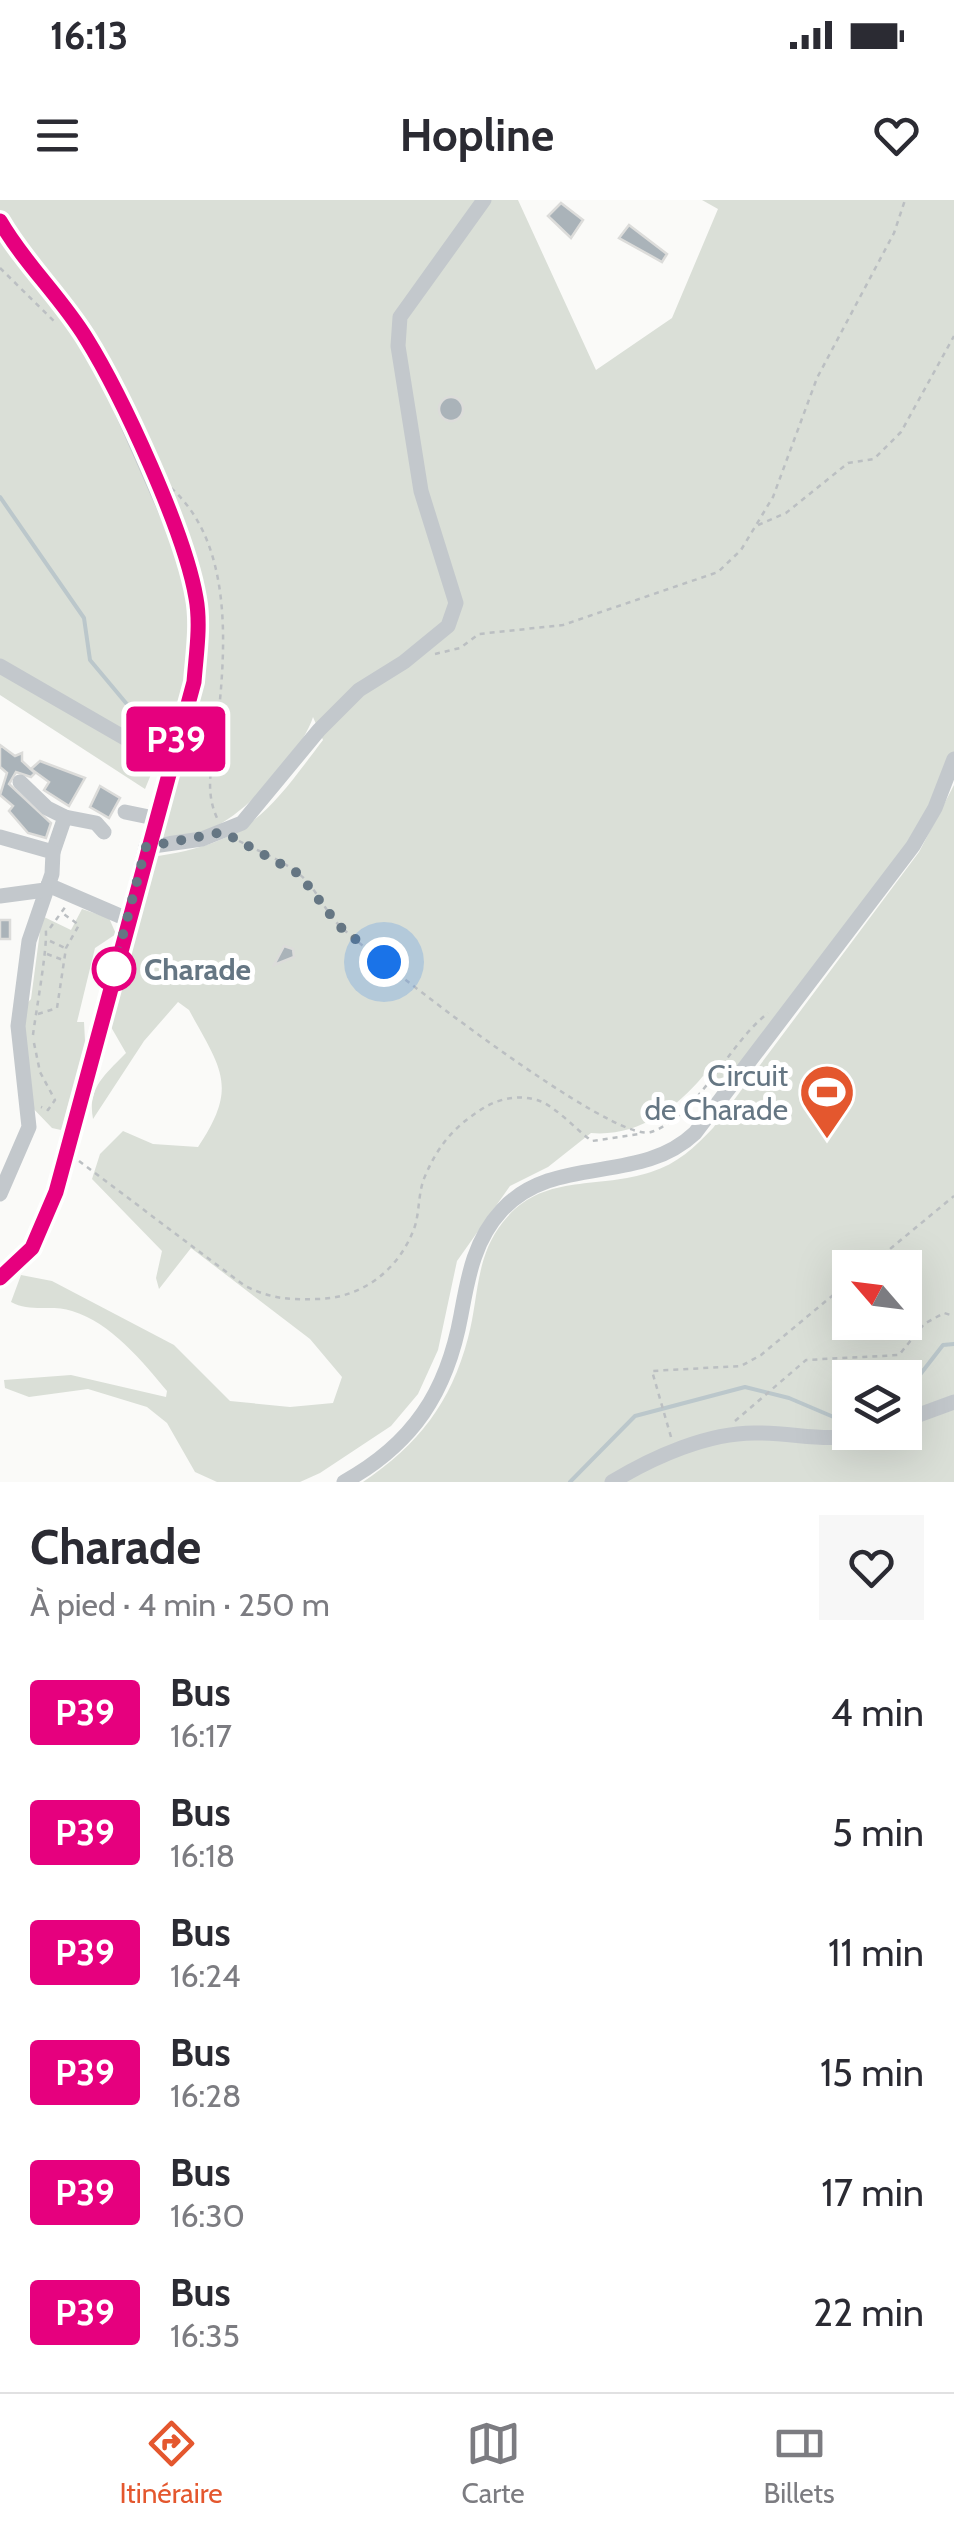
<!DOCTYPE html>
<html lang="fr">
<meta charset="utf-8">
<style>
body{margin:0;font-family:Cabin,sans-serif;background:#f7f7f7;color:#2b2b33;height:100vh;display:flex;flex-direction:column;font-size:38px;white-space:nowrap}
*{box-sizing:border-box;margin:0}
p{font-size:32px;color:#7c7c81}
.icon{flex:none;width:55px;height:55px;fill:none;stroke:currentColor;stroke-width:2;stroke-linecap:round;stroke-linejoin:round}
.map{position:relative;height:1282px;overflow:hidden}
.sheet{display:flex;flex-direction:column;background:#fff;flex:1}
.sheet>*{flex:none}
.badge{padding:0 20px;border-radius:8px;font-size:35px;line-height:65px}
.needle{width:65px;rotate:298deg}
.tools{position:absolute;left:832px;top:1050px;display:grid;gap:20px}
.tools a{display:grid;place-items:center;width:90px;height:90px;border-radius:0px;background:#fff;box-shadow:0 10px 40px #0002;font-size:50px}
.you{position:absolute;width:50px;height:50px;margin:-25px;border:8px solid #fff;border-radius:50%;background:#1a73e8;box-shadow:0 0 0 15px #1a73e833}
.map>.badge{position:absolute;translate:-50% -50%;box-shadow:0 0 0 5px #fff}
.round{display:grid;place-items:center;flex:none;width:105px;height:105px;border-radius:0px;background:#f7f7f7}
.overview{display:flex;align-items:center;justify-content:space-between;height:170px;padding:0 30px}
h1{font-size:48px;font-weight:800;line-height:75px}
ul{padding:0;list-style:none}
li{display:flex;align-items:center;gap:30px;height:120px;padding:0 30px}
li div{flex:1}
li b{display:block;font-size:38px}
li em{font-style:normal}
li .badge{min-width:110px;font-weight:700;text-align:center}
.status{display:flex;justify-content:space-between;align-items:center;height:70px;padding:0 50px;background:#fff;direction:ltr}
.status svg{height:28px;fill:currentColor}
header{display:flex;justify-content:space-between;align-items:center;height:130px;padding:0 30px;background:#fff;font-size:45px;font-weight:800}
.menu{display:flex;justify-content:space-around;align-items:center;height:140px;border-top:2px solid #e1e1e2;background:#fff;font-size:28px;color:#7c7c81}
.menu a{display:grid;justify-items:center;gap:5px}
.menu .selected{color:#e4572e}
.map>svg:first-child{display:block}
.green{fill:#dadfd7;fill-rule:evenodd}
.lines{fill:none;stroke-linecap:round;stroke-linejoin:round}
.stream{stroke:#bbc7cb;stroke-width:4}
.building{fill:#aab3b9;stroke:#dcdcda;stroke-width:2.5}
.path{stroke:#bbbfc2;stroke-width:2.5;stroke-dasharray:5 5;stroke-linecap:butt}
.minor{stroke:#c3c8cc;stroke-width:15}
.line-casing{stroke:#fff;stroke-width:22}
.line{stroke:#e6007e;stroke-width:15}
.walk{stroke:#657683;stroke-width:10;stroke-dasharray:0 18}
.stop-dot{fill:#fff;stroke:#e6007e;stroke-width:5}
.labels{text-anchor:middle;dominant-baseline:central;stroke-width:10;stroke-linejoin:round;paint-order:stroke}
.stop-label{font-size:30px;font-weight:bold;fill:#657683;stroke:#fff;text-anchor:start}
.poi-label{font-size:30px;fill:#657683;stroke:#fff;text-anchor:end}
</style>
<div class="status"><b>16:13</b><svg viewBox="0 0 49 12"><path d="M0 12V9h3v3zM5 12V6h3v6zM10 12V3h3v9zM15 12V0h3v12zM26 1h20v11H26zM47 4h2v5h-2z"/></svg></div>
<header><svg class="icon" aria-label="menu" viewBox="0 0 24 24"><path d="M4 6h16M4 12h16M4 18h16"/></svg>Hopline<svg class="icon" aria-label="heart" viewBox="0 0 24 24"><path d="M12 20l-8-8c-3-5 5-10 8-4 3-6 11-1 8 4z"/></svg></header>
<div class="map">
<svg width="954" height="1282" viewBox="0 0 954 1282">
<rect width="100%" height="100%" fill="#fafaf8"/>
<g class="green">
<path d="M 0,0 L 518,0 L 596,170 L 672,118 L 718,9 L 702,0 L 954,0 L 954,563 L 939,600 L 731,889 L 703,876 C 675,910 636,937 591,933 L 548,967 L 510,986 L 457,1061 L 438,1150 L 418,1194 L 391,1226 L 320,1273 L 300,1282 L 217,1282 L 195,1272 L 167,1223 L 147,1207 L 88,1189 L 29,1197 L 5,1188 L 4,1180 L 71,1175 L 166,1197 L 167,1191 C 143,1162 110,1122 72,1111 C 53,1104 30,1113 11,1102 L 21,1075 L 52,1081 L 174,1145 L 230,1201 L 290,1207 L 333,1203 L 342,1177 L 310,1139 L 191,1048 L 159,1089 L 156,1078 L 162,1051 L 92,979 L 100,954 L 123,931 L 153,944 L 198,947 C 239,886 221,869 189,810 L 178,802 L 144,841 L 93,919 C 87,887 106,874 126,853 L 111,827 L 152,657 C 249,643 267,614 323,540 L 313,517 C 302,552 247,613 212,628 C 195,636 175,636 157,637 L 191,513 L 177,511 L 145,589 L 0,495 Z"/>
<path d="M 954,585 L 954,1282 L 363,1282 C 418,1245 451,1203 468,1138 C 479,1097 475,1057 503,1022 C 542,972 598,990 651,972 C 677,964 695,947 713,928 L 919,652 ZM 850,1068 L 905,1068 L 905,1122 L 850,1122 ZM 850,1178 L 905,1178 L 905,1232 L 850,1232 Z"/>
<path d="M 82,709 L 109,718 L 116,734 L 95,748 L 77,822 L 84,822 L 85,841 L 61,930 L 52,928 L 28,903 L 24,807 L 31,799 L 42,716 L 71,730 Z"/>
</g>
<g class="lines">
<g class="stream">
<path d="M 0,297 L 84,418 L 90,460 L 141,521"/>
<path d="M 905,1194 L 943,1145 L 954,1144"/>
<path d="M 570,1282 L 635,1216 L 745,1187 L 789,1198 L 850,1224"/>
</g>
</g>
<g class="building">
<path d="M 561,3 L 583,20 L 571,38 L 548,16 Z"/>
<path d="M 629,25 L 667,54 L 662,62 L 619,38 Z"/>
<circle cx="451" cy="209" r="12"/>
<path d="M 0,545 L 15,556 L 22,553 L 22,561 L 35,573 L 31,577 L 16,572 L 9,584 L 51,623 L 46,638 L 28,633 L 9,611 L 13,606 L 0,595 L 7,573 L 0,567 Z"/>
<path d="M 40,561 L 85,578 L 69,606 L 44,590 L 49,582 L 31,569 Z"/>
<path d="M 100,586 L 120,598 L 109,618 L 90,607 Z"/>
<rect x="0" y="720" width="10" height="19"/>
<path d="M 284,746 L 293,749 L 294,757 L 274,765 Z"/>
</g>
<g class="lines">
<g class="path">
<path d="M 0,68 L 56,123"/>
<path d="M 171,288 C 234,344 226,450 217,528 C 214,560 203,587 217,618"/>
<path d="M 758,325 L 786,313 L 848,263 L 874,259 L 901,232 L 954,136"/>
<path d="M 435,454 L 460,448 L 479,434 L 563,425 L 718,372 L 741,350 L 773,297 L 817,178 L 894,33 L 905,0"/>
<path d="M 239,641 C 258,651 282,660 299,674 C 317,688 325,713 342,728 C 379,762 614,945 651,932 C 698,916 728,844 768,813"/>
<path d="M 50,728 L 66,706"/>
<path d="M 50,741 L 65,748"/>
<path d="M 47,754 L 63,760"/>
<path d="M 38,814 L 57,808 L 66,748 L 79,725 L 61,712"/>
<path d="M 33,835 C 35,817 50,735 45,727"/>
<path d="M 34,843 L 40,872 L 55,900 L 48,910 L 41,907"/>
<path d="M 79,961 L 245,1086 C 272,1099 289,1100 318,1099 C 363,1098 400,1069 415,1026 C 420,1009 418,990 426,974 C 438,946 454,927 479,911 C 496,899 517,894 537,900 C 556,906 576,930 592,941 L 639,934"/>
<path d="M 867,1068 L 954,996"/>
<path d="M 735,1221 L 806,1160 L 899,1155 L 924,1124 L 944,1113 L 954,1116"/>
<path d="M 671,1237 L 652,1171 L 741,1166 L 761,1155 L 850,1081"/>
</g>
<g class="minor">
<path d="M 0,21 L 20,57 L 84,135 L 103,168 L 188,362 L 197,402 L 194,482 L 146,647 L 56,992 L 32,1048 L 0,1078"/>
<path d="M 0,466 L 130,541 L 170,557"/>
<path d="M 20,582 L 47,608 L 65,617 L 53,652"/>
<path d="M 125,612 L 154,618"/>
<path d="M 65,617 L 96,623 L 104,632"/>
<path d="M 0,637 L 53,652 L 52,674 L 29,741 L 18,826 L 29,927 L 0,994"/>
<path d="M 146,647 L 202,639 L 242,623 L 319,530 L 359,490 L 404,462 L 448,426 L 456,403 L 421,291 L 398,146 L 400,117 L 484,0"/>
<path d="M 48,685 L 127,719"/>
<path d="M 0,696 L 45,690"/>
<path d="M 905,1220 L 954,1202"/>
<path d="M 344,1282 C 413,1244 447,1192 461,1115 C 468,1077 474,1040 502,1010 C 555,953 639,986 695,933 L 913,646 L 935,608 L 954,559"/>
<path d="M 612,1282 C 653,1257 709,1232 757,1233 C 801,1233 826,1244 872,1232"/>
</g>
</g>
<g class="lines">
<g class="line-casing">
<path id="line" d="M 0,21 C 24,63 60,96 86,138 C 122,196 185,332 196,398 C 201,425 196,455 194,482 L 56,992 L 32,1048 L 0,1078"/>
</g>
<use href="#line" class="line"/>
<path class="walk" d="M 114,769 L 146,647 L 223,632 L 299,674 L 339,726 L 384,762"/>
</g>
<defs>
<g id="stadium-pin" transform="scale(2.875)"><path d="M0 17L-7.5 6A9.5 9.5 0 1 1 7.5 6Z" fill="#e4572e" stroke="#fff"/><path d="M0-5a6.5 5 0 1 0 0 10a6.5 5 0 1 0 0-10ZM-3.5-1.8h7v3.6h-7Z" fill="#fff"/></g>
</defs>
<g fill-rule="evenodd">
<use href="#stadium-pin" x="827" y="892"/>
</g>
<circle class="stop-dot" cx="114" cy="769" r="20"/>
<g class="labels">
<g class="stop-label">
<text x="144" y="769">Charade</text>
</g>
<g class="poi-label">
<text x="788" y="875">Circuit<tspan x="788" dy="34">de Charade</tspan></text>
</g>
</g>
</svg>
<div class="tools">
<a><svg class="needle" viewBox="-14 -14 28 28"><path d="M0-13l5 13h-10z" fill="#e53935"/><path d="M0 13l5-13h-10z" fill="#7c7c81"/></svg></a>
<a><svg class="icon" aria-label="layers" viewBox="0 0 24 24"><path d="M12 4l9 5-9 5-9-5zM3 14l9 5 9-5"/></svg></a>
</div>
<div class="you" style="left:384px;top:762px"></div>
<b class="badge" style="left:176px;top:539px;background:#e6007e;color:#fff">P39</b>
</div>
<section class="sheet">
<div class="overview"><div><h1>Charade</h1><p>À pied · 4 min · 250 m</p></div><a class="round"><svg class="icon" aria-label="heart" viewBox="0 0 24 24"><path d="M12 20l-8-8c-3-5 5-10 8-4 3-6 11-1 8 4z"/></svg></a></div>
<ul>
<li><span class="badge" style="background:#e6007e;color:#fff">P39</span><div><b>Bus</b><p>16:17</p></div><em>4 min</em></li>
<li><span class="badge" style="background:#e6007e;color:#fff">P39</span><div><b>Bus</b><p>16:18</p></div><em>5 min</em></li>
<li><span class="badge" style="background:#e6007e;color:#fff">P39</span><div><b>Bus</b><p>16:24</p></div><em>11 min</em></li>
<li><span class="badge" style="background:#e6007e;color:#fff">P39</span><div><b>Bus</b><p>16:28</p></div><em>15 min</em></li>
<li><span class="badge" style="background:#e6007e;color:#fff">P39</span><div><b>Bus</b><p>16:30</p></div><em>17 min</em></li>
<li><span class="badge" style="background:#e6007e;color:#fff">P39</span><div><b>Bus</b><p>16:35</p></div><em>22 min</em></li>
</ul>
</section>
<nav class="menu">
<a class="selected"><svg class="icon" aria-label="directions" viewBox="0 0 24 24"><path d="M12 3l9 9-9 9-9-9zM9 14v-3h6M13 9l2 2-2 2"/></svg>Itinéraire</a>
<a><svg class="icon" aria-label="map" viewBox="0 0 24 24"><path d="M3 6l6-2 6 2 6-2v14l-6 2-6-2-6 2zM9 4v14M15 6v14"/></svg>Carte</a>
<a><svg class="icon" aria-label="tickets" viewBox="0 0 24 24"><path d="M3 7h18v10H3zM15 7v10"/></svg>Billets</a>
</nav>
